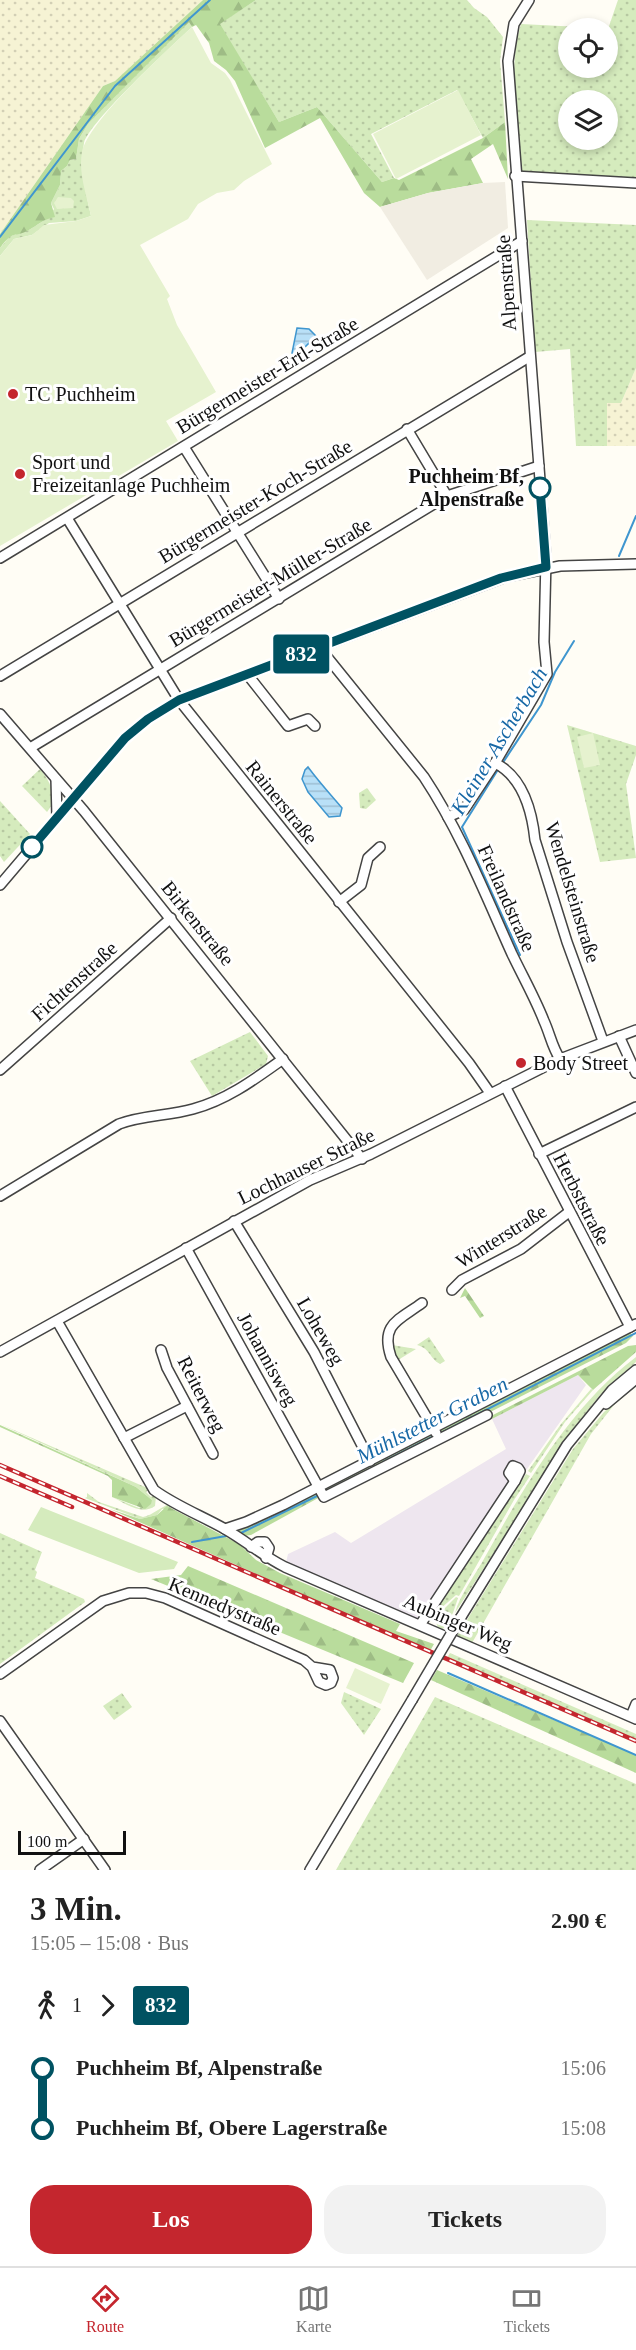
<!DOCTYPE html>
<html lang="de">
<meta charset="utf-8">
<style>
body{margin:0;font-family:"Times New Roman",serif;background:#f2f2f2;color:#222;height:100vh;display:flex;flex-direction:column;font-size:22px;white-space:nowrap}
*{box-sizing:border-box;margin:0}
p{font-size:20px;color:#767676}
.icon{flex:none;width:33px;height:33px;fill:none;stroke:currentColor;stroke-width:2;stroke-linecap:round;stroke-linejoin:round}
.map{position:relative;height:1870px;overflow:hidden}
.side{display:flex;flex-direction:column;background:#fff;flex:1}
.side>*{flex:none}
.badge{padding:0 12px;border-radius:4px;font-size:21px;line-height:39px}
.fabs{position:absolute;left:558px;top:18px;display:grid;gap:12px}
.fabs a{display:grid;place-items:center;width:60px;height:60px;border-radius:50%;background:#fff;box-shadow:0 3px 9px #0003;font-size:30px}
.scale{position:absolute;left:18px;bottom:15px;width:108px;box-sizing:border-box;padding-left:6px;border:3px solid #111;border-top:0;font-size:16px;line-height:21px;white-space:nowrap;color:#111;-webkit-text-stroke:4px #fff;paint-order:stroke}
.map>.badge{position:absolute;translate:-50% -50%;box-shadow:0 0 0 3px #fff}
.legs{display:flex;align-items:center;gap:9px;height:66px;padding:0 30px;font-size:20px}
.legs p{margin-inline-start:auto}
.summary{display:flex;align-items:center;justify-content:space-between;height:102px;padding:0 30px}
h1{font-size:33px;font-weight:800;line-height:45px}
.cta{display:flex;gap:12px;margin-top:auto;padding:12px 30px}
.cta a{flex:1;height:69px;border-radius:24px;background:#c4262e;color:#fff;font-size:24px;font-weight:800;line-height:69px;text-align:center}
.cta a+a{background:#f2f2f2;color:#222}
ul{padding:0 30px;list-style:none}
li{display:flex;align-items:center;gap:21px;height:60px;font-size:22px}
li i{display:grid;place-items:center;width:9px;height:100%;margin:0 8px;background:currentColor}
li i::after{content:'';width:15px;height:15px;margin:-8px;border:4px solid;border-radius:50%;background:#fff}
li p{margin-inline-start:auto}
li:first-child i{background:linear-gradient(#0000 50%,currentColor 0)}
li:last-child i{background:linear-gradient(currentColor 50%,#0000 0)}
.dock{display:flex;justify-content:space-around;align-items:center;height:84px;border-top:2px solid #e0e0e0;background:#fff;font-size:16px;color:#767676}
.dock a{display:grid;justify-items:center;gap:3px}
.dock .selected{color:#c4262e}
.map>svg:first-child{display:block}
.industrial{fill:#eee6ef}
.farmland{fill:url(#farmland-dots)}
.grass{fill:url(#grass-dots);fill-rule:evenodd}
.forest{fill:url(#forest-firs)}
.garden{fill:#d5ebbd}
.pitch{fill:#e6f2cf}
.plaza{fill:#f1ede2}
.water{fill:url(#water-rules);stroke:#3f96cf;stroke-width:1.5}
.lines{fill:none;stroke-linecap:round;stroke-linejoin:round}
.stream{stroke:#3f96cf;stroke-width:2}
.minor-casing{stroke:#444;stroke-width:12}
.minor{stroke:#fff;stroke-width:9}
.rail-casing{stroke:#c4262e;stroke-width:4.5}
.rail{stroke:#fff;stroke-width:2;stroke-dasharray:7;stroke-linecap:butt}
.minor-bridge-casing{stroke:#444;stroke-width:12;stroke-linecap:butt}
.minor-bridge{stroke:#fff;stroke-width:9}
.line-1-casing{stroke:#fff;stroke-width:14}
.line-1{stroke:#005262;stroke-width:9}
.poi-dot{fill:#c4262e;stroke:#fff;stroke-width:2}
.stop-1-dot{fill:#fff;stroke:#005262;stroke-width:3}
.labels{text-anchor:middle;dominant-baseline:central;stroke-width:6;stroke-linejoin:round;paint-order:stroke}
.street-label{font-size:20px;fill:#111;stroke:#fff}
.poi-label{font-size:20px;fill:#111;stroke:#fff;text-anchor:start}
.stop-label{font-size:20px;font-weight:bold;fill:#111;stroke:#fff;text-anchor:end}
.water-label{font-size:21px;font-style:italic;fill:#1768a6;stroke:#fff}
</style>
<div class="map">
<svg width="636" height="1870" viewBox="0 0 636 1870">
<defs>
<pattern id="farmland-dots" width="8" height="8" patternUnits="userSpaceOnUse" patternTransform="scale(1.5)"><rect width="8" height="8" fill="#f6f3d4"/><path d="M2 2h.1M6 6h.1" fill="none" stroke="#d2cfb5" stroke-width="1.8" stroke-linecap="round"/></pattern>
<pattern id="grass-dots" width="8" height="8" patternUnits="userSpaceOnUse" patternTransform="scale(1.5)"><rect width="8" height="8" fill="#d5ebbd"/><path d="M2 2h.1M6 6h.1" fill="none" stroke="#b6c8a1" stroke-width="1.8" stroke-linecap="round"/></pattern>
<pattern id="forest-firs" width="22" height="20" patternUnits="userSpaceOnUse" patternTransform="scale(1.5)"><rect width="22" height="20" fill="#b9dc9c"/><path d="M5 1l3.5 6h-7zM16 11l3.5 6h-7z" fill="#9ebc85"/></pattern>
<pattern id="water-rules" width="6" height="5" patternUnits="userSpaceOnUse" patternTransform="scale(1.5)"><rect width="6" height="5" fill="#b9e0f7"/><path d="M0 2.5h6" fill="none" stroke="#9ebfd3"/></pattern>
</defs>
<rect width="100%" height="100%" fill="#fffdf5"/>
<path class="industrial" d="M 578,1375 L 586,1385 L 418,1624 L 285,1567 L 288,1554 L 335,1532 L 351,1543 L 506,1449 L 492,1419 Z"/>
<g class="farmland">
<path d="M 0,0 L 203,0 L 115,81 L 103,86 L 0,234 Z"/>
<path d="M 636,368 L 636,446 L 607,446 L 607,403 L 621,403 Z"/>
</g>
<g class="grass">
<path d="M 256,0 L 467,0 L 474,8 L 487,17 L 503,37 L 500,61 L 505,122 L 483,138 L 457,90 L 371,134 L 394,178 L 382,182 L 317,107 L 279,122 L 219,24 Z"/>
<path d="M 618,0 L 636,0 L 636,180 L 522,173 C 518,125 507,71 521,24 L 600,28 L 568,28 L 568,68 L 608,68 L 608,29 ZM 568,100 L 608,100 L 608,140 L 568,140 Z"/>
<path d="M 189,21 L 192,27 C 173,45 89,122 84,143 C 79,167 86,192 91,216 L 76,221 L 49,223 L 32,235 L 14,239 L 0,256 L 0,248 L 10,236 L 29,230 L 48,218 L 54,209 L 51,203 L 60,185 L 61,171 L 67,166 L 70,160 L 76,159 L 79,139 L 88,124 Z"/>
<path d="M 527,220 L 636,225 L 636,368 L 621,403 L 607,403 L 607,446 L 576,446 L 570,349 L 535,352 Z"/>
<path d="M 567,725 L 636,746 L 636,755 L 626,784 L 636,858 L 600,862 Z"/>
<path d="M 40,769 C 50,781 59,798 47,812 L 22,786 Z"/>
<path d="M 367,788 L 376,800 L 366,809 L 360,808 L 359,793 Z"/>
<path d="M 0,801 L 30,834 L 4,862 L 0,856 Z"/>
<path d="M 250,1032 L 268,1056 L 266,1064 L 212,1096 L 190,1061 Z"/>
<path d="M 429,1337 L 445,1361 L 440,1364 C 429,1358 431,1349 417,1345 Z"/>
<path d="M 392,1345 L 416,1349 L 398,1360 Z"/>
<path d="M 636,1357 L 636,1362 L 600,1395 L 576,1425 L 455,1613 C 460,1594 476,1574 485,1557 C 526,1484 569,1408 636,1357 Z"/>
<path d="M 636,1382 L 636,1386 L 614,1405 L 591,1434 L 472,1643 L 457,1636 L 573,1449 L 604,1412 Z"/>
<path d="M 591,1389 L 593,1390 L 565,1422 L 531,1473 L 528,1471 L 561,1424 Z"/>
<path d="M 0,1424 L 145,1487 L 149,1489 L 146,1492 L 151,1497 L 154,1494 L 156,1496 L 155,1506 C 141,1516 125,1503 112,1497 L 139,1508 L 152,1500 L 136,1487 Z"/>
<path d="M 526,1474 L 530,1476 L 514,1500 L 459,1596 L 456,1595 L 431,1617 Z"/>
<path d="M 87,1493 L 99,1502 L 143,1517 C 153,1516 166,1502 173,1504 C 180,1506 188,1513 194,1516 L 194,1519 L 174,1508 L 162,1509 L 157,1515 L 140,1519 L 85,1498 L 87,1497 Z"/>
<path d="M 0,1533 L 42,1552 L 35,1570 L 37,1572 L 35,1578 L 84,1599 L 85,1602 L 0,1664 Z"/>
<path d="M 456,1597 L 458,1598 L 453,1613 L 443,1629 L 438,1627 L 434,1619 Z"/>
<path d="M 450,1653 L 636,1734 L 636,1739 L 447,1658 Z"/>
<path d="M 344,1692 L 381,1709 L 364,1735 L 341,1703 Z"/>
<path d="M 122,1693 L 132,1707 L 114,1720 L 103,1706 Z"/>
<path d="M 435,1697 L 636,1784 L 636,1870 L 336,1870 Z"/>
</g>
<g class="forest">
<path d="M 203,0 L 256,0 L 220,24 L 279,122 L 317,107 L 382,182 L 394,178 L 399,180 L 483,138 L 505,122 L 508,179 L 493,144 L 471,159 L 483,183 L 428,193 L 380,207 L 364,193 L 320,118 L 265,148 L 235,81 L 226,70 L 214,61 L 209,43 L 196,25 L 192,27 L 189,22 L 88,124 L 79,139 L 76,159 L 70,160 L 67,166 L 61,171 L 60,185 L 51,203 L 55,217 C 43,219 38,225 29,230 C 13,239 15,228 0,248 L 0,234 L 103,86 L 115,81 Z"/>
<path d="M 465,1288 L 484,1316 L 480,1318 L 465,1296 L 460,1298 Z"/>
<path d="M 630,1332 L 633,1336 L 626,1343 L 441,1437 L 437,1430 Z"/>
<path d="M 636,1345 L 636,1352 L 593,1390 L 578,1375 L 492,1419 L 491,1416 L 628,1346 Z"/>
<path d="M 0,1425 L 136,1487 L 152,1500 L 151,1504 L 145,1509 L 112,1497 L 112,1480 L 108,1476 L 0,1427 Z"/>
<path d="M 430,1433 L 433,1440 L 327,1494 L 324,1487 Z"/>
<path d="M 317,1490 L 320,1497 L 251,1535 L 243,1536 L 234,1528 Z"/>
<path d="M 167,1506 L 239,1544 L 256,1560 L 280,1573 L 400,1624 L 396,1631 L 434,1644 L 430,1651 L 110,1509 L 140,1519 L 157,1515 Z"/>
<path d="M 188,1566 L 414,1663 L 403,1683 L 151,1579 L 181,1575 Z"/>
<path d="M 437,1670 L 636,1755 L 636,1773 L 431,1680 Z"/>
</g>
<path class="garden" d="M 41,1507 L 178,1562 L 174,1569 L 139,1573 L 28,1530 Z"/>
<g class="pitch">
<path d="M 192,27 L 211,63 L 225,73 L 230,80 L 272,164 L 244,181 L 234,190 L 217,193 L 198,204 L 188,219 L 140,245 L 170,296 L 167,299 L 177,325 L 216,392 L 166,421 L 178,441 L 0,546 L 0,256 L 14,239 L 32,235 L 44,225 L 76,221 L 91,216 C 87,196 78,173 82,152 C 88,122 167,50 192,27 Z"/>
<path d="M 458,90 L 481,135 L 396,179 L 373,134 Z"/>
<path d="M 58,197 L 71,198 L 74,201 L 73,208 L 57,209 L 54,203 Z"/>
<path d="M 593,733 L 600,765 L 584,768 L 577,737 Z"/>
<path d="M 355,1668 L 390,1684 L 381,1704 L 346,1688 Z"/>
</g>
<path class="plaza" d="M 505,182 L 508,228 L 427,280 L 380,207 L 428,193 L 483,183 Z"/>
<g class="water">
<path d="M 297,328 L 309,329 L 316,336 L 302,350 L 297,359 L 292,353 Z"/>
<path d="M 308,767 C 319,782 331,795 342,808 L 340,816 L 329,817 L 308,792 L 302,779 L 305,770 Z"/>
</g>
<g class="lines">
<g class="stream">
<path d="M 0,237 L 115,86 L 210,0"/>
<path d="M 619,556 L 636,516"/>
<path d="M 502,764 L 541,705 L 555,672 L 574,641"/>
<path d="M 499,768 L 462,827 L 520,955"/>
<path d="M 439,1434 L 636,1333"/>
<path d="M 383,1462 L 434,1436"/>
<path d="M 241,1533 L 319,1495"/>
<path d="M 192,1542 L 226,1536"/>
<path d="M 448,1673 L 636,1755"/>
</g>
<g class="minor-casing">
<g id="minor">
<path d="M 515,176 L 636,183"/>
<path d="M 407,429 L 447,496"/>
<path d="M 184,447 L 279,599"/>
<path d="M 67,518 L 179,700 L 469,1063 L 490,1093"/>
<path d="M 0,558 L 522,241"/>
<path d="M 319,647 L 424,777 C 461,833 485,894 512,954 C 523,977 535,998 544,1021 C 550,1034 552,1047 560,1059"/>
<path d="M 247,674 L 288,726 L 308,719 L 315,726"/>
<path d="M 0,676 L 529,357"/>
<path d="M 0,714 L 84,811 L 362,1159"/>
<path d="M 30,748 L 447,496 L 539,466"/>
<path d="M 495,763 C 523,777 532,811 535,840 L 567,942 L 603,1041"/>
<path d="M 56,779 L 57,817"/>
<path d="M 448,817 L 464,810 L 495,763 L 547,674 L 544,642 L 546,559 L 508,61 L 514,24 L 529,0"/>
<path d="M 0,885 L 125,738 L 148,719 L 179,700 L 506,577 L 560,566 L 636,564"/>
<path d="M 339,902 L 361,885 L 368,858 L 380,847"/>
<path d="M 619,1036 L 636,1073"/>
<path d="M 0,1070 L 171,918"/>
<path d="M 505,1086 L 630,1327"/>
<path d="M 539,1154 L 636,1107"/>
<path d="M 0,1196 L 119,1124 C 143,1115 168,1116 193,1109 C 227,1100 255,1079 283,1059"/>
<path d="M 234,1221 L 314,1352 L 370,1461"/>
<path d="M 186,1248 L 324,1497 L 487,1415"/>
<path d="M 452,1290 L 462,1280 L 521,1249 L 569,1212"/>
<path d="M 422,1303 C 399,1320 380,1324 391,1357 L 436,1433"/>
<path d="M 57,1321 L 154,1490 C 176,1506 202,1516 225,1529 C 246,1541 263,1556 285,1567 L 636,1719"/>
<path d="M 161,1350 L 167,1368 L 213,1454"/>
<path d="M 0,1352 L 310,1180 L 371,1154 L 560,1059 L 636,1030"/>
<path d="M 606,1404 L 636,1379"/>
<path d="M 124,1438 L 187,1406"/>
<path d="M 513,1466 L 518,1468 L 520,1471 L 515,1481 L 509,1473 Z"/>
<path d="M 225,1529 L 246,1522 L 283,1505 L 636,1324"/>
<path d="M 251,1547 L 258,1542 L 265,1542 L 269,1548 L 266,1558"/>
<path d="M 461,1617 L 567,1445 L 612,1390 L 636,1370"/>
<path d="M 420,1625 L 515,1481"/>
<path d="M 0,1674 L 103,1601 L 129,1593 L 146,1593 L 165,1598 L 304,1660 L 312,1667 L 319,1682 L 326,1685 L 331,1683 L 333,1678 L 330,1670 L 312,1667"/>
<path d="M 631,1716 L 636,1704"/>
<path d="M 0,1721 L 105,1870"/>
<path d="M 40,1870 L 84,1839"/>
<path d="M 310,1870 L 412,1700"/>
</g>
</g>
<use href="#minor" class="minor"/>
<g class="rail-casing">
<g id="rail">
<path d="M 0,1465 L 636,1741"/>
<path d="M 0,1476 L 72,1507"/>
</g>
</g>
<use href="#rail" class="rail"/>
<g class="minor-bridge-casing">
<path id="minor-bridge" d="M 412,1700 L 461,1617"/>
</g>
<use href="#minor-bridge" class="minor-bridge"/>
</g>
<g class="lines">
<g class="line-1-casing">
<path id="line-1" d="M 32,847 L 125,738 L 148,719 L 179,700 L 501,578 L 546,567 L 540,488"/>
</g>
<use href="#line-1" class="line-1"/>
</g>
<g class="poi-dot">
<circle cx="13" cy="394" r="6"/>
<circle cx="20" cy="474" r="6"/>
<circle cx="521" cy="1063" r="6"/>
</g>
<g class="stop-1-dot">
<circle cx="540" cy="488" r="10"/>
<circle cx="32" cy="847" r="10"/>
</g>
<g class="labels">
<g class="street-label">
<text transform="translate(506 283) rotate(-94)">Alpenstraße</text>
<text transform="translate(267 375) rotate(-31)">Bürgermeister-Ertl-Straße</text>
<text transform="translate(255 501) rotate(-31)">Bürgermeister-Koch-Straße</text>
<text transform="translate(270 582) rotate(-31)">Bürgermeister-Müller-Straße</text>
<text transform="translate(282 802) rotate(51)">Rainerstraße</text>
<text transform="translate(573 892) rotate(73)">Wendelsteinstraße</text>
<text transform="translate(507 898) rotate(66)">Freilandstraße</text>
<text transform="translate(198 923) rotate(51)">Birkenstraße</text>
<text transform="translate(74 981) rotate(-42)">Fichtenstraße</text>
<text transform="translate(306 1166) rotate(-26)">Lochhauser Straße</text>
<text transform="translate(582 1199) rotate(63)">Herbststraße</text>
<text transform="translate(501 1236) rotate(-32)">Winterstraße</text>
<text transform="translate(321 1331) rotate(60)">Loheweg</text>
<text transform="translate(268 1359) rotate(61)">Johannisweg</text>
<text transform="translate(202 1394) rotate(63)">Reiterweg</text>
<text transform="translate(225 1606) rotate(23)">Kennedystraße</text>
<text transform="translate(458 1622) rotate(23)">Aubinger Weg</text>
</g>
<g class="poi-label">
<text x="25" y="394">TC Puchheim</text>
<text x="32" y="462">Sport und<tspan x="32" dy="23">Freizeitanlage Puchheim</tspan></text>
<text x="533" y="1063">Body Street</text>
</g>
<g class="stop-label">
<text x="524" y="476">Puchheim Bf,<tspan x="524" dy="23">Alpenstraße</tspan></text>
</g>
<g class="water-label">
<text transform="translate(499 741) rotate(-59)">Kleiner Ascherbach</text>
<text transform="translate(432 1420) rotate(-27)">Mühlstetter Graben</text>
</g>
</g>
</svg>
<div class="fabs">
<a><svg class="icon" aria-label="locate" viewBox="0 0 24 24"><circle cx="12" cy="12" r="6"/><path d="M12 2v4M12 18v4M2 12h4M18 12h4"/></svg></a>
<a><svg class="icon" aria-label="layers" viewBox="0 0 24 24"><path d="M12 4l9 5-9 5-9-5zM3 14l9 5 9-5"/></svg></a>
</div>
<div class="scale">100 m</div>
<b class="badge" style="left:301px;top:654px;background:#005262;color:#fff">832</b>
</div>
<section class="side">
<div class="summary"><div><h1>3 Min.</h1><p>15:05 – 15:08 · Bus</p></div><b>2.90 €</b></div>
<div class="legs"><svg class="icon" aria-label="walk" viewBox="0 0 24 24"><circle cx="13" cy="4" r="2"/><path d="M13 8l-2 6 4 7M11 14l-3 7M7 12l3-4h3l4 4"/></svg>1<svg class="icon" aria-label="forward" viewBox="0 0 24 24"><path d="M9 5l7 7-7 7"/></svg><b class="badge" style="background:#005262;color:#fff">832</b></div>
<ul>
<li><i style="color:#005262"></i><b>Puchheim Bf, Alpenstraße</b><p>15:06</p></li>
<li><i style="color:#005262"></i><b>Puchheim Bf, Obere Lagerstraße</b><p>15:08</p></li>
</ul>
<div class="cta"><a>Los</a><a>Tickets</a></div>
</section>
<nav class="dock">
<a class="selected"><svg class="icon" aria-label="directions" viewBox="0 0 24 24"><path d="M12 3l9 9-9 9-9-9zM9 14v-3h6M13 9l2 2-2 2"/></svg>Route</a>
<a><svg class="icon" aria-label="map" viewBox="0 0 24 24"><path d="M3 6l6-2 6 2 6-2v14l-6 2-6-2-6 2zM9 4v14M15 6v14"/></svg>Karte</a>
<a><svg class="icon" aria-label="tickets" viewBox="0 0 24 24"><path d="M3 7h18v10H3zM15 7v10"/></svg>Tickets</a>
</nav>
